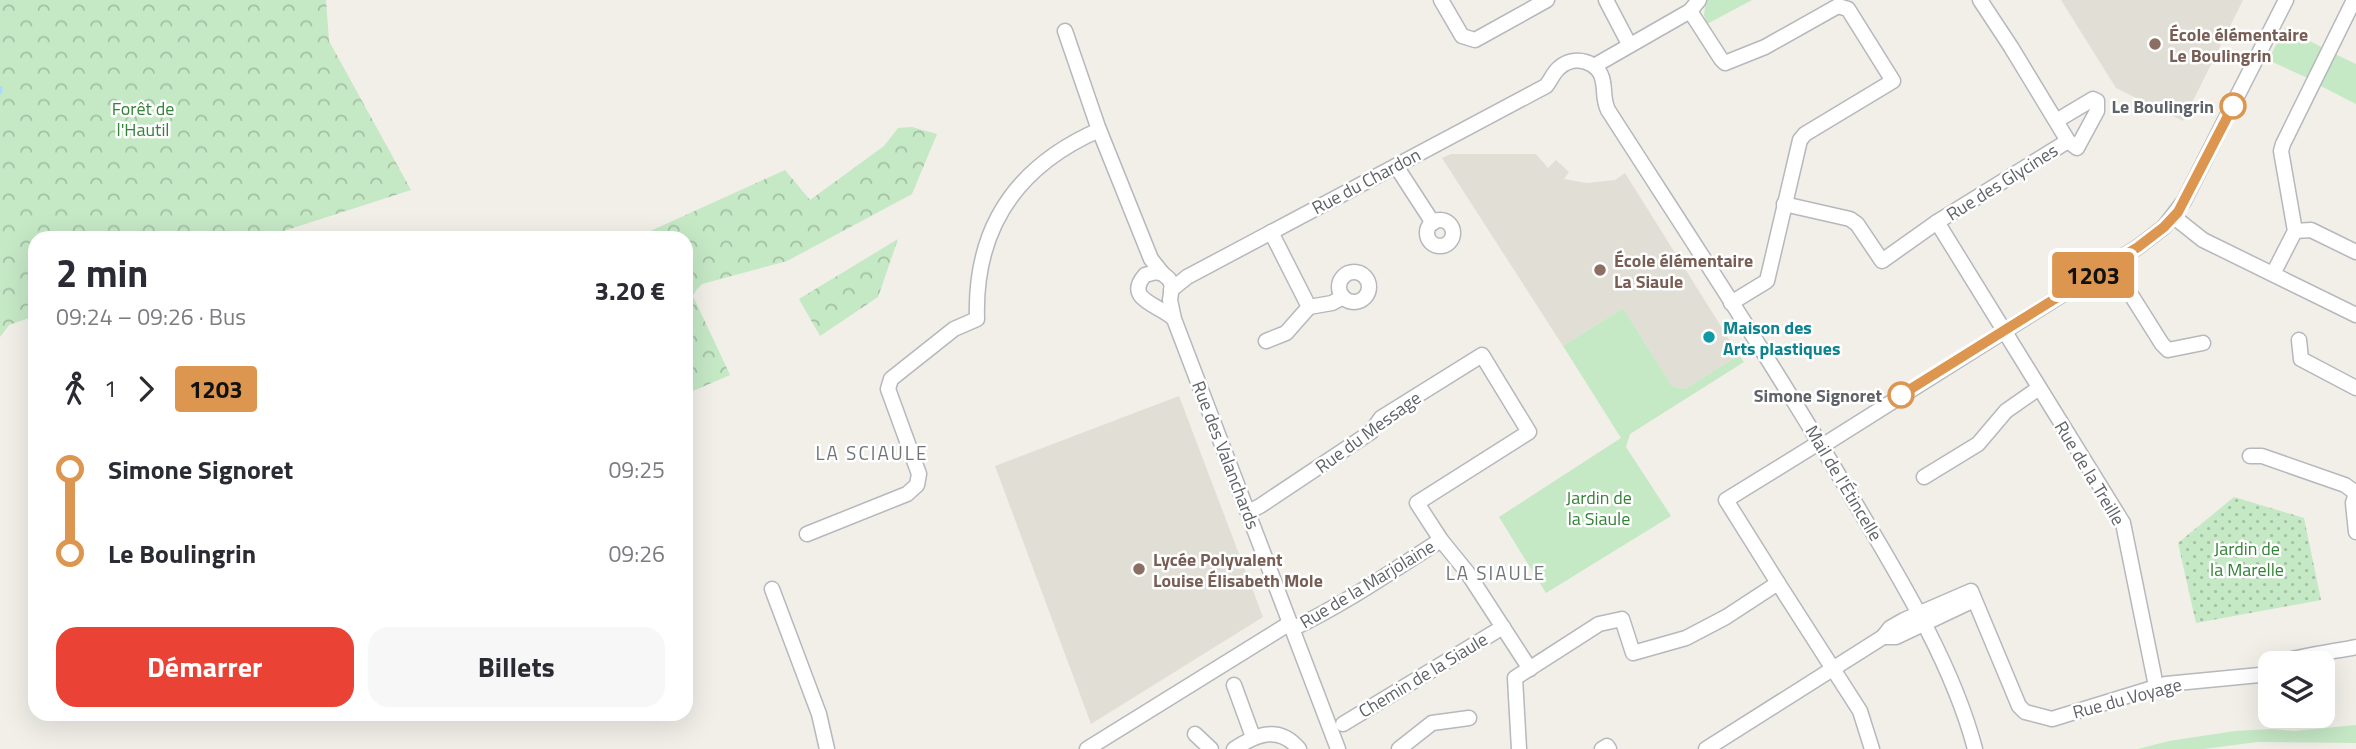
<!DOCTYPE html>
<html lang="fr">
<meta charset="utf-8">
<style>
body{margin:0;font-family:"Titillium Web",sans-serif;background:#f7f7f7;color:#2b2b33;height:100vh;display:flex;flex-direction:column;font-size:26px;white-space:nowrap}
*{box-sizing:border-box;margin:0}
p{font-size:23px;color:#7c7c81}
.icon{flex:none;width:38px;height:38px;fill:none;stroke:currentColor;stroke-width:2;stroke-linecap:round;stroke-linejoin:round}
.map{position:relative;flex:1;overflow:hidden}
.side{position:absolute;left:28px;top:231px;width:665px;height:490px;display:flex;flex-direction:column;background:#fff;border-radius:21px;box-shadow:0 7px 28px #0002}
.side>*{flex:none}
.badge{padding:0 14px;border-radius:5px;font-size:24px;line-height:46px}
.tools{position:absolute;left:2258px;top:651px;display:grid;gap:14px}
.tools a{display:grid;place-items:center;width:77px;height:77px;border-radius:14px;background:#fff;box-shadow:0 7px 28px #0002;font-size:35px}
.map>.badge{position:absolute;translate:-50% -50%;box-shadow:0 0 0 4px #fff}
.legs{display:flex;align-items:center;gap:10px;height:77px;padding:0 28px;font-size:23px}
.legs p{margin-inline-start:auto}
.overview{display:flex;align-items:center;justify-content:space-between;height:119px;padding:0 28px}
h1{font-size:38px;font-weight:700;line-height:52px}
.button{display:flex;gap:14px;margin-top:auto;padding:14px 28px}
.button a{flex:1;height:80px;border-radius:21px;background:#ea4335;color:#fff;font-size:28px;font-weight:700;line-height:80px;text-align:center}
.button a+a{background:#f7f7f7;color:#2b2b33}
ul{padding:0 28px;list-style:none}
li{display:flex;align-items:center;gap:24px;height:84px;font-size:26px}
li i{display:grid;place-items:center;width:10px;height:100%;margin:0 9px;background:currentColor}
li i::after{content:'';width:18px;height:18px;margin:-9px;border:5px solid;border-radius:50%;background:#fff}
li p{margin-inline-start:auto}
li:first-child i{background:linear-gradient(#0000 50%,currentColor 0)}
li:last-child i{background:linear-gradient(currentColor 50%,#0000 0)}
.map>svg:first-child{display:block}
.education{fill:#e1ded6}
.green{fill:#c5e8c5}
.forest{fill:url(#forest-crowns)}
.garden{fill:url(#garden-dots)}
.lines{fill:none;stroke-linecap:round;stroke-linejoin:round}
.stream{stroke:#aadaff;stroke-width:3.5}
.street-casing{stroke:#b5b8bc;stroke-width:17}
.street{stroke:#fff;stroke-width:14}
.line-1-casing{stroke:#fff;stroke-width:16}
.line-1{stroke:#dc9650;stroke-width:10}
.education-dot{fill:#8d6e63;stroke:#fff;stroke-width:2.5}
.stop-1-dot{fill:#fff;stroke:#dc9650;stroke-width:3.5}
.culture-dot{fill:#0f9aa8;stroke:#fff;stroke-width:2.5}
.labels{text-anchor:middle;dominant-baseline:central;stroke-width:5;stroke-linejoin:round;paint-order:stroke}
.education-label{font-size:18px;font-weight:bold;fill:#785e54;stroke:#fff;text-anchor:start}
.stop-label{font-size:18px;font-weight:bold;fill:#5f6368;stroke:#fff;text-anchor:end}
.park-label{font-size:18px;fill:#348238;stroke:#fff}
.street-label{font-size:18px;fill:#5f6368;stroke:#fff}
.culture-label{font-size:18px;font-weight:bold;fill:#0d838f;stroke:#fff;text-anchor:start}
.neighbourhood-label{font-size:19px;letter-spacing:2px;fill:#70757a;stroke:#fff}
</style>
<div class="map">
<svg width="2356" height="749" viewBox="0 0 2356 749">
<defs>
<pattern id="forest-crowns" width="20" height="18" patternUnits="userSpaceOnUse" patternTransform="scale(1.75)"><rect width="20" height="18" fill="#c5e8c5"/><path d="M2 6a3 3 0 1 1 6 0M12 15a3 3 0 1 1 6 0" fill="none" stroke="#a3c0a4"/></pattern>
<pattern id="garden-dots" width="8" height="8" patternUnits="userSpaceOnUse" patternTransform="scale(1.75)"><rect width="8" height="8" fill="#c5e8c5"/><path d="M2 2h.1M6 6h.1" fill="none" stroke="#a3c0a4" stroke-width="1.8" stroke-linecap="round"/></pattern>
</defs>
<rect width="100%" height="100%" fill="#f1efe8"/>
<g class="education">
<path d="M 2061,0 L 2243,0 L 2183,121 L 2116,88 Z"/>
<path d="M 1451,154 L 1536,154 L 1548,168 L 1556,160 L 1569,172 L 1564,179 L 1587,183 L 1615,180 L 1625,173 L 1739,355 L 1685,389 L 1672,386 L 1623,308 L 1563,346 L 1442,158 Z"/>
<path d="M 1179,396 L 1263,617 L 1091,724 L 995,466 Z"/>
</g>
<g class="green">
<path d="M 1706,0 L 1752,0 L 1707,24 L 1704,15 Z"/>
<path d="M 2285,28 L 2325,49 L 2310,79 L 2268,60 Z"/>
<path d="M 2335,54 L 2356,64 L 2356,104 L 2317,84 Z"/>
<path d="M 1623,308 L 1672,386 L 1685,389 L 1739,355 L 1744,362 L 1630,434 L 1626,447 L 1671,516 L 1546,593 L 1499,517 L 1621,438 L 1563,346 Z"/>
<path d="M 2356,725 L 2356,743 L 2257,742 L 2204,749 L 2138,749 L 2169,741 L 2235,731 L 2272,729 L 2294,731 Z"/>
</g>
<g class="forest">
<path d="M 0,0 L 326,0 L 329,41 L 411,190 L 262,238 L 35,238 L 35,316 L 9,325 L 0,337 Z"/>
<path d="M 912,127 L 937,134 L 912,194 L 787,261 L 702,284 L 697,289 L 693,296 L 730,375 L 686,394 L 686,238 L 635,238 L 785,170 L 810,200 L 884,146 L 898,128 Z"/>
<path d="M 898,239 L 878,297 L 820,336 L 799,299 Z"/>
</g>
<path class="garden" d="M 2234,497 L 2304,518 L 2321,600 L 2196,623 L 2178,543 Z"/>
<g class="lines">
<path class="stream" d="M 0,93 L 1,88"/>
<g class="street-casing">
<g id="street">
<path d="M 1441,0 L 1462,36 L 1475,40 L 1547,0"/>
<path d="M 1606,0 L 1629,44"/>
<path d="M 1980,0 L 2011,47 L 2068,141 L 2077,148 L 2097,111 L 2097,101 L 2093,99 L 2056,121"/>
<path d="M 1690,11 L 1721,59 L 1725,63 L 1765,47 L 1838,6 L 1848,9 L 1893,81 L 1805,134 L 1800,140 L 1767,281 L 1731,303"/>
<path d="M 1065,31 L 1098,127 L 1151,259 L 1163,274"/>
<path d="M 1594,66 L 1690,11 L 1699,0"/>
<path d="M 1396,166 L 1433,223"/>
<path d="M 1784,204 L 1850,219 L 1857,224 L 1882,261 L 1937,222 L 2068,141"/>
<path d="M 2174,217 L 2203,240 L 2356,315"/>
<circle cx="1440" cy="233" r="13"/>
<path d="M 1937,222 L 2123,523 L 2156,686"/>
<path d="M 2295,231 L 2311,230 L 2356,252"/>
<path d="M 2111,263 L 2162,344 L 2168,350 L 2203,343"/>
<circle cx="1354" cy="287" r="15"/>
<path d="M 2273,274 L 2295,231 L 2281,151 L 2283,144 L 2354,0"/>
<path d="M 1171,290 L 1187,277 L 1546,86 C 1551,80 1553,73 1559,68 C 1574,54 1600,61 1603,82 C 1605,92 1603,100 1608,110 C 1692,241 1778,371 1857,506 C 1901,580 1953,665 1975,749"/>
<path d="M 1309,307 L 1332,303 L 1343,297"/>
<path d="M 1174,319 C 1161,305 1123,300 1145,275 L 1156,272 L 1163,274 L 1169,279 L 1172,286 L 1170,300 L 1174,319 L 1338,749"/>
<path d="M 2299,340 L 2301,359 L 2356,388"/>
<path d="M 1266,341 L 1286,333 L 1309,307 L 1271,232"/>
<path d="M 1822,446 L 2138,247 L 2164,227 L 2184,201 L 2286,0"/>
<path d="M 2250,456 L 2262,456 L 2345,485 L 2356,493"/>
<path d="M 1924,477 L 1978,444 L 2006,411 L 2039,388"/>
<path d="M 2356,493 L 2353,503 L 2356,532"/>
<path d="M 1248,512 L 1260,506 L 1371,432 L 1381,418 L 1482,355 L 1529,432 L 1417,503 L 1441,540 L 1467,572 L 1530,669"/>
<path d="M 807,534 L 907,494 L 917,485 L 919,474 L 888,389 L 891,379 L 954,329 L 977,319 C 974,228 1017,166 1099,130"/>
<path d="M 1778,583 L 1860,711 L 1872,749"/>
<path d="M 772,589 L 819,714 L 827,749"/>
<path d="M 1974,600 L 1896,637 L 1883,637 L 1890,628 L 1904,620 L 1971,591 L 2019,706 L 2025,712 L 2052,719 L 2166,684 L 2270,674"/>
<path d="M 1292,629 C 1345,604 1392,571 1441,540"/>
<path d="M 2280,663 C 2287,658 2343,650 2356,647"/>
<path d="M 1234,685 L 1253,737"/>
<path d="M 1343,724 L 1503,627"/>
<path d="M 1195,734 L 1211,749"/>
<path d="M 1087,749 L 1290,623"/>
<path d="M 1234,749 C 1257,734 1279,725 1299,749"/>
<path d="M 1399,749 L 1432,723 L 1469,718"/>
<path d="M 1519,749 L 1515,678 L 1599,624 L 1622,619 L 1633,653 L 1686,638 L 1726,617 L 1778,583 L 1726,500 L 1820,442"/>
<path d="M 1602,749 L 1607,746 L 1609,749"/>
<path d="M 1706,749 L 1883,637"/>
</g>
</g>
<use href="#street" class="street"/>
</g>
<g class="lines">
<g class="line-1-casing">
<path id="line-1" d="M 1901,395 L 2138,247 L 2164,227 L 2178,212 L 2233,106"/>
</g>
<use href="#line-1" class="line-1"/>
</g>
<g class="education-dot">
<circle cx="2155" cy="44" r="7"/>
<circle cx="1600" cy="270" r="7"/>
<circle cx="1139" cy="569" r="7"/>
</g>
<g class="stop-1-dot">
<circle cx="2233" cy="106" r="12"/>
<circle cx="1901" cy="395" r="12"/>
</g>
<circle class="culture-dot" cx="1709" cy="337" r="7"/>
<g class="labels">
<g class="education-label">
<text x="2169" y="34">École élémentaire<tspan x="2169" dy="21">Le Boulingrin</tspan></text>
<text x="1614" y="260">École élémentaire<tspan x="1614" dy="21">La Siaule</tspan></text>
<text x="1153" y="559">Lycée Polyvalent<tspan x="1153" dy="21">Louise Élisabeth Mole</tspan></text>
</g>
<g class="stop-label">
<text x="2214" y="106">Le Boulingrin</text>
<text x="1882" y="395">Simone Signoret</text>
</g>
<g class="park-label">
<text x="143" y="108">Forêt de<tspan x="143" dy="21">l'Hautil</tspan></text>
<text x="1599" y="497">Jardin de<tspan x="1599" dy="21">la Siaule</tspan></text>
<text x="2247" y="548">Jardin de<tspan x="2247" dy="21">la Marelle</tspan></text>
</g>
<g class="street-label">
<text transform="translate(1366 181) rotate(-28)">Rue du Chardon</text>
<text transform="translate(2002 182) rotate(-32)">Rue des Glycines</text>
<text transform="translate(1368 432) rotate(-36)">Rue du Message</text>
<text transform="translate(1226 455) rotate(69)">Rue des Valanchards</text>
<text transform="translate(2090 473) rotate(59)">Rue de la Treille</text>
<text transform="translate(1844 483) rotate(59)">Mail de l'Étincelle</text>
<text transform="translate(1367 584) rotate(-31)">Rue de la Marjolaine</text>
<text transform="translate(1423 675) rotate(-31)">Chemin de la Siaule</text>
<text transform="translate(2127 698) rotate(-15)">Rue du Voyage</text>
</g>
<g class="culture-label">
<text x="1723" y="327">Maison des<tspan x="1723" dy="21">Arts plastiques</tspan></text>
</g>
<g class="neighbourhood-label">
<text x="872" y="452">LA SCIAULE</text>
<text x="1496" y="572">LA SIAULE</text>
</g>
</g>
</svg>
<div class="tools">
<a><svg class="icon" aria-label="layers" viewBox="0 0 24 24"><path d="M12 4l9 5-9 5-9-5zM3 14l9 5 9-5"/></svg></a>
</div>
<b class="badge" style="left:2093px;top:275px;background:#dc9650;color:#111">1203</b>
<section class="side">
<div class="overview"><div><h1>2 min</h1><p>09:24 – 09:26 · Bus</p></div><b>3.20 €</b></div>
<div class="legs"><svg class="icon" aria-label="walk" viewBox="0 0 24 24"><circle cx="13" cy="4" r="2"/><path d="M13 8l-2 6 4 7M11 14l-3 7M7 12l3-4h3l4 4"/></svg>1<svg class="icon" aria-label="forward" viewBox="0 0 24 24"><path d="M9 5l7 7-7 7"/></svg><b class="badge" style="background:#dc9650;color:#111">1203</b></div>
<ul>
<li><i style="color:#dc9650"></i><b>Simone Signoret</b><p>09:25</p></li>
<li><i style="color:#dc9650"></i><b>Le Boulingrin</b><p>09:26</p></li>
</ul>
<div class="button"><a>Démarrer</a><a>Billets</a></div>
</section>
</div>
